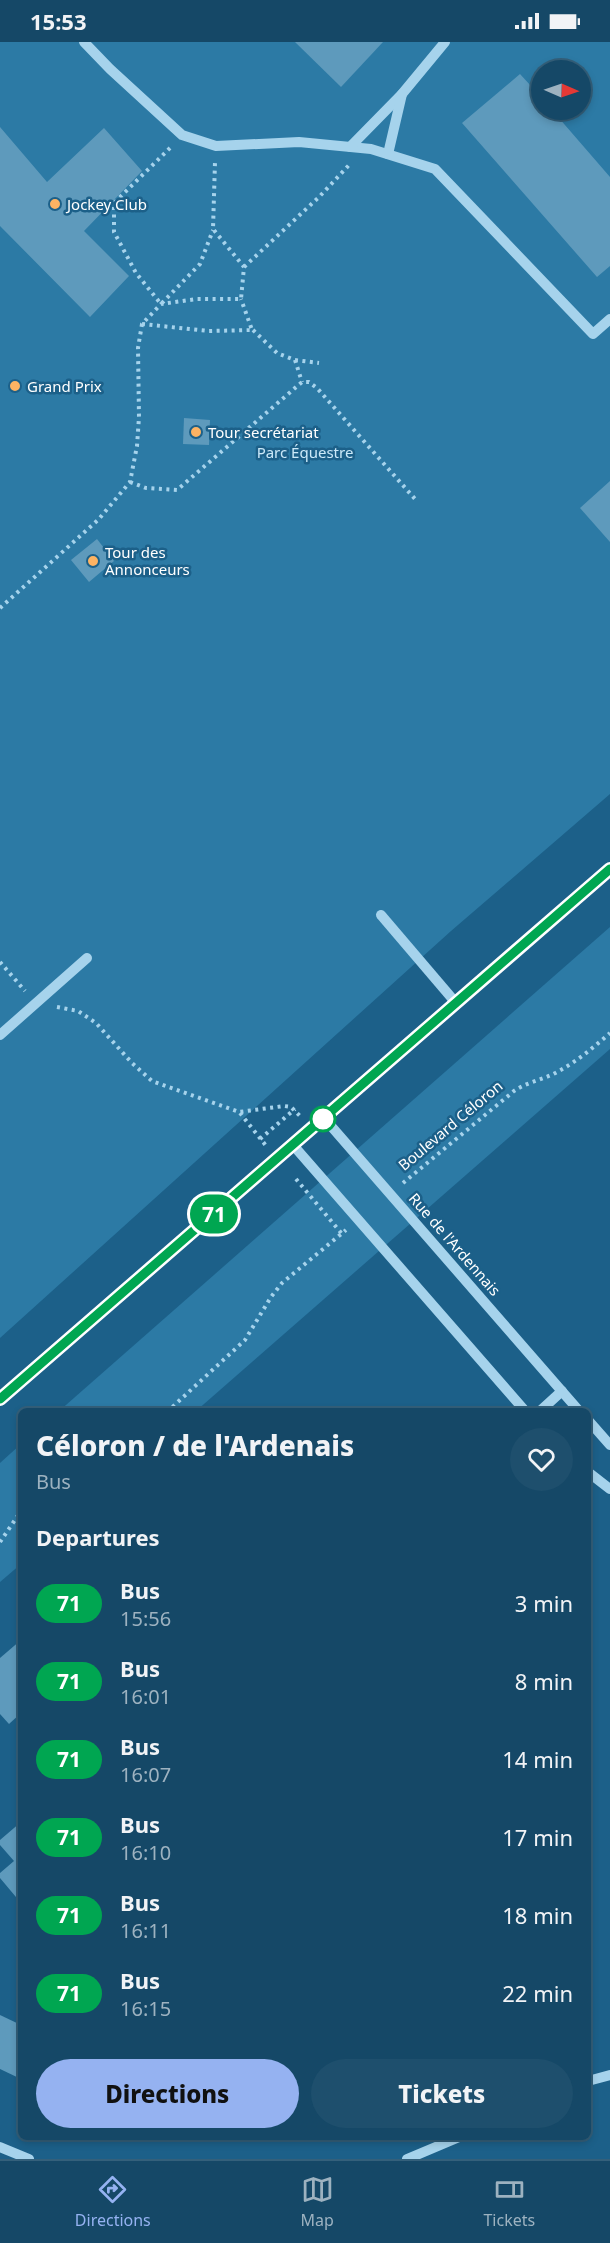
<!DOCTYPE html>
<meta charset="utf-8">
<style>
body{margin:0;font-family:"Noto Sans",sans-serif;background:#1e4f6d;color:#f1f3f6;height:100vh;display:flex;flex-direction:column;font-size:22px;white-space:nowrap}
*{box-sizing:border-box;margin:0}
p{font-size:20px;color:#9db2c0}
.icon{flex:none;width:33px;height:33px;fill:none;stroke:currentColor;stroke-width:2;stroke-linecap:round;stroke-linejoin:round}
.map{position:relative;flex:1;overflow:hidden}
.drawer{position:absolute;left:18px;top:1366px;width:573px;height:732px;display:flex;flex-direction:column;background:#154867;border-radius:9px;box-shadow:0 3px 9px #0003,0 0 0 2px #34607b}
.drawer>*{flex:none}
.badge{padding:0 12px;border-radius:20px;font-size:21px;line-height:39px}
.needle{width:39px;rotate:92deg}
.tools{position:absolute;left:531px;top:18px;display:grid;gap:12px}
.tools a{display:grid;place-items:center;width:60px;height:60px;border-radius:50%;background:#154867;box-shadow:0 3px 9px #0003,0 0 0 2px #34607b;font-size:30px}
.map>.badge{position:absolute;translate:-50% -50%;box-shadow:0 0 0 3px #fff}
h2{padding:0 18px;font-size:22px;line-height:54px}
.round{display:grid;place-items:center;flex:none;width:63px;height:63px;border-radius:32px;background:#1e4f6d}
.head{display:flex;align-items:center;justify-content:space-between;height:102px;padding:0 18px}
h1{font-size:28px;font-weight:800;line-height:45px}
.button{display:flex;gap:12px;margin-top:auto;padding:12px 18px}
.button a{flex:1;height:69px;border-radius:36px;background:#95b2f1;color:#111;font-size:24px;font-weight:800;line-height:69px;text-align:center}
.button a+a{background:#1e4f6d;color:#f1f3f6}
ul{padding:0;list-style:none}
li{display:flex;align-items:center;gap:18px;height:78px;padding:0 18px}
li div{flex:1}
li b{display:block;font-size:22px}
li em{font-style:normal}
li .badge{min-width:66px;font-weight:700;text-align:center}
.status{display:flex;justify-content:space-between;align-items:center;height:42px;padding:0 30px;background:#154867;direction:ltr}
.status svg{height:16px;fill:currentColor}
.tab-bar{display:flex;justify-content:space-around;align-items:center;height:84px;border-top:2px solid #34607b;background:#154867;font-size:16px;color:#9db2c0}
.tab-bar a{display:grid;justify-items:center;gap:3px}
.tab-bar .on{color:#95b2f1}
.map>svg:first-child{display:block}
.green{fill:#2c7aa5;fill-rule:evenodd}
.building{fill:#5e9abc}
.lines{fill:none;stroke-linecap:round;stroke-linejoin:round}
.path{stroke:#a6d3ec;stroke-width:4;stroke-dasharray:3 4.5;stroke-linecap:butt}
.minor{stroke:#a6d3ec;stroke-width:10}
.line-casing{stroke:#fff;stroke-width:14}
.line{stroke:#00a651;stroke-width:9}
.poi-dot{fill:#fdb363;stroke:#1c6089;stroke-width:2}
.stop-dot{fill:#fff;stroke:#00a651;stroke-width:3}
.labels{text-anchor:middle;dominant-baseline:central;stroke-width:5;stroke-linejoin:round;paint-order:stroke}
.poi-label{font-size:15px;fill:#fff;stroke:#1c6089;text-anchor:start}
.park-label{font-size:15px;fill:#cbe9f9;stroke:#1c6089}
.street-label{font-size:15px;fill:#fff;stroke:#1c6089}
</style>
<div class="status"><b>15:53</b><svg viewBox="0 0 49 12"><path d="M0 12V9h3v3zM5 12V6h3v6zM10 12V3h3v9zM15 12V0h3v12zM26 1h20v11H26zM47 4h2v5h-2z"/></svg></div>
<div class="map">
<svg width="610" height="2117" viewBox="0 0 610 2117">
<rect width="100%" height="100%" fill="#1c6089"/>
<g class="green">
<path d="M 0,0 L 610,0 L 610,752 L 451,889 L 0,1296 ZM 542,28 L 580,28 L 580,68 L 542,68 Z"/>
<path d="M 610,885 L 610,1007 L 196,1369 L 58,1370 Z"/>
<path d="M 21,1402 L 21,1522 L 0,1540 L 0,1421 Z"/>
</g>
<g class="building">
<path d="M 295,0 L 383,0 L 341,45 Z"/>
<path d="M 520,32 L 542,56 L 542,68 L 552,68 L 610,135 L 610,224 L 597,235 L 462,81 Z"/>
<path d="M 0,85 L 47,140 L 104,86 L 142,129 L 84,189 L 129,234 L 90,275 L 0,184 Z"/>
<path d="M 184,376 L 210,378 L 209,403 L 183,402 Z"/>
<path d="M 610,439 L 610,500 L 580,466 Z"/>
<path d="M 97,497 L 114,519 L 89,540 L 71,518 Z"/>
<path d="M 21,1598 L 21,1671 L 9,1682 L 0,1672 L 0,1616 Z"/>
<path d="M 21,1780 L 21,1861 L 0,1836 L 0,1831 L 14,1819 L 0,1803 L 0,1798 Z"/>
<path d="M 0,1973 L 21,1983 L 21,2037 L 0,2027 Z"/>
</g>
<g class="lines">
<g class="path">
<path d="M 170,106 L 114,161 L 114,190 L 136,231 L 161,262 L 200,222 L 213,188"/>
<path d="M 244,225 L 319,155 L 351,121"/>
<path d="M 142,282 L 209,289 L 252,288 L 241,257"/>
<path d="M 253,288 L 277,311 L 295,318 L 319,321"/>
<path d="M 295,318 L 302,340"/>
<path d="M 130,440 L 146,446 L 177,448 L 302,340 L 309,340 L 317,346 L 415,457"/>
<path d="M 0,566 L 98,478 L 130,440 L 137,404 L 139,375 L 138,306 L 142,282 L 161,262 L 197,257 L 241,257 L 244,225 L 213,187 L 215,120"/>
<path d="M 0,920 L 25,949"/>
<path d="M 57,965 L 78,969 L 96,981 L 132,1021 L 152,1039 L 239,1070 L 284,1064 L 291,1065 L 301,1075"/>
<path d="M 240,1071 L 267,1105"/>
<path d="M 260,1097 L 295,1067"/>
<path d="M 296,1137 L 342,1192"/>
<path d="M 403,1141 L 514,1049 C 527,1040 543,1038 557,1030 C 576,1020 593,1006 610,991"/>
<path d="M 167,1370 L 245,1298 L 271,1255 L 282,1241 L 346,1188"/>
<path d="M 0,1500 L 21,1469"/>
</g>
<g class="minor">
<path d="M 84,0 L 110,27 L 182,93 L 216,104 L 299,100 L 371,107 L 435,127 L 593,292 L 610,277"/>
<path d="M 350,105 L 402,52 L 445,0"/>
<path d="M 388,112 L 402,52"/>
<path d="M 381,873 L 456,961"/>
<path d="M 0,993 L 87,916"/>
<path d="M 324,1076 L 580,1370"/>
<path d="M 293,1103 L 526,1370"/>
<path d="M 0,1357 L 610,827"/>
<path d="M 539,1370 L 562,1349"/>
<path d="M 588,1378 L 610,1403"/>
<path d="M 588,1430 L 610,1447"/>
<path d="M 588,2039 L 610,2033"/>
<path d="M 0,2105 L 29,2117"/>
<path d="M 407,2117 L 457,2096"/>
</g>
</g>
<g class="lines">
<g class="line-casing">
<path id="line" d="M 0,1357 L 610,827"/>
</g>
<use href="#line" class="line"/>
</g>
<g class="poi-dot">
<circle cx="55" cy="162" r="6"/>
<circle cx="15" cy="344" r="6"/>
<circle cx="196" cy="390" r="6"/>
<circle cx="93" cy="519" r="6"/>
</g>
<circle class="stop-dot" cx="323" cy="1077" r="12"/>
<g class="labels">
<g class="poi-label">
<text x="67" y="162">Jockey Club</text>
<text x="27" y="344">Grand Prix</text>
<text x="208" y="390">Tour secrétariat</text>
<text x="105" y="510">Tour des<tspan x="105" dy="17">Annonceurs</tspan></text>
</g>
<g class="park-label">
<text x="305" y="410">Parc Équestre</text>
</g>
<g class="street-label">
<text transform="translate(450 1083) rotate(-40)">Boulevard Céloron</text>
<text transform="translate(455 1202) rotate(49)">Rue de l'Ardennais</text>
</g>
</g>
</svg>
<div class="tools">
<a><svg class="needle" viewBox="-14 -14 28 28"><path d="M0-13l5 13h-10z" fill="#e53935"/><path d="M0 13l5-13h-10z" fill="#9db2c0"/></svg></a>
</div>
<b class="badge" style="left:214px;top:1172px;background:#00a651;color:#fff">71</b>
<section class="drawer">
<div class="head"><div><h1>Céloron / de l'Ardenais</h1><p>Bus</p></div><a class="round"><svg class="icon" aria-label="heart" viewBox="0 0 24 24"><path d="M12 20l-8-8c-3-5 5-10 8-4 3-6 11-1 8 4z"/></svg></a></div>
<h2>Departures</h2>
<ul>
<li><span class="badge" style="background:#00a651;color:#fff">71</span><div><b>Bus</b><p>15:56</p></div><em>3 min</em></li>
<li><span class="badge" style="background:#00a651;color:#fff">71</span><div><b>Bus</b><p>16:01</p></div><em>8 min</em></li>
<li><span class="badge" style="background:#00a651;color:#fff">71</span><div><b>Bus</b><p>16:07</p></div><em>14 min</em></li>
<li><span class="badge" style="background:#00a651;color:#fff">71</span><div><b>Bus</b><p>16:10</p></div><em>17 min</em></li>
<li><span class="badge" style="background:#00a651;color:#fff">71</span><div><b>Bus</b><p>16:11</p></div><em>18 min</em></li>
<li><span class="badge" style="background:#00a651;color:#fff">71</span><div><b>Bus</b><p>16:15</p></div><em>22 min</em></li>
</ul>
<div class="button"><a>Directions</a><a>Tickets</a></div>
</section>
</div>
<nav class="tab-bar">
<a class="on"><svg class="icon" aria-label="directions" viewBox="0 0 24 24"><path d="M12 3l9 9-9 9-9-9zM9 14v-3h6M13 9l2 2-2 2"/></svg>Directions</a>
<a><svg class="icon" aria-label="map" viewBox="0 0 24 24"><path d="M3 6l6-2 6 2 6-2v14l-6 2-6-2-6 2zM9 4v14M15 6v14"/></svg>Map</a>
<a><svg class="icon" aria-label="tickets" viewBox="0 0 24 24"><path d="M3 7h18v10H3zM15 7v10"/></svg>Tickets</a>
</nav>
